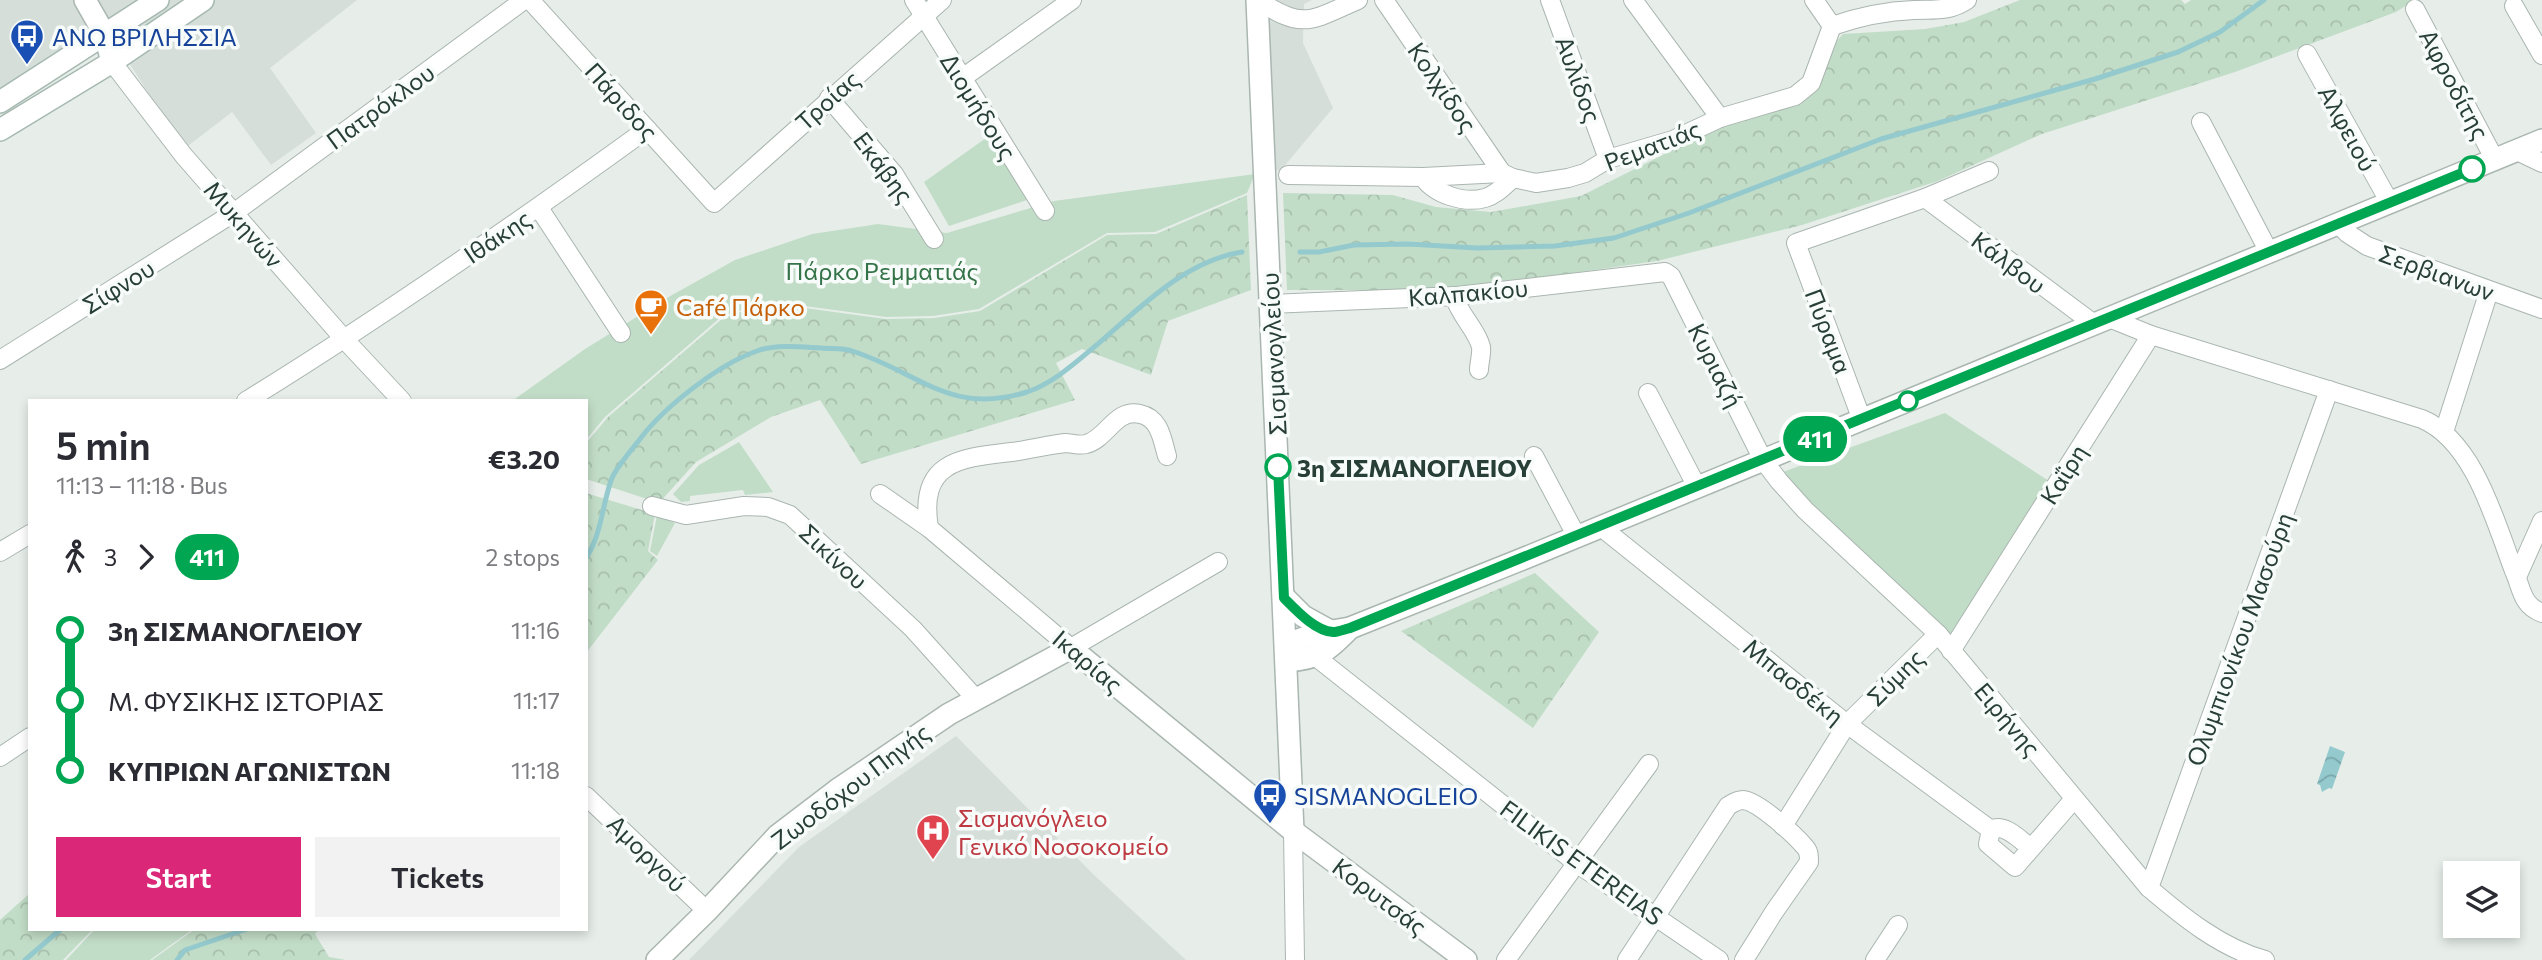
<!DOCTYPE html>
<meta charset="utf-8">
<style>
body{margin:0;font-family:Commissioner,sans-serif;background:#f2f2f3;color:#2b2b33;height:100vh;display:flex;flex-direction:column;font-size:26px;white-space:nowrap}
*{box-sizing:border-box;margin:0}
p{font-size:23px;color:#7c7c81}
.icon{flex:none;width:38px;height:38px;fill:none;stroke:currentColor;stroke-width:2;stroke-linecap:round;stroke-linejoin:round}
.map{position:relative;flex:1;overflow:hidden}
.sheet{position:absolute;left:28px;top:399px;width:560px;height:532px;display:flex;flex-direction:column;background:#fff;border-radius:0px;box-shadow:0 4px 10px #0003}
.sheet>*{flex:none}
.badge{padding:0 14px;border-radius:23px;font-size:24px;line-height:46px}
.controls{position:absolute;left:2443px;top:861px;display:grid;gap:14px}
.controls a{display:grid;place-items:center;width:77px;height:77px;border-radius:0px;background:#fff;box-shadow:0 4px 10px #0003;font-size:35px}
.map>.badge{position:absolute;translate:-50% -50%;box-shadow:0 0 0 4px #fff}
.legs{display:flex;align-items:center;gap:10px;height:77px;padding:0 28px;font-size:23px}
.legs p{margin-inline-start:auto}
.headline{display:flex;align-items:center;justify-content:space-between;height:119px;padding:0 28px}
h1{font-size:38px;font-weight:600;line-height:52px}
.primary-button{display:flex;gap:14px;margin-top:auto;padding:14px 28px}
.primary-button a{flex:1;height:80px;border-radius:0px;background:#db2777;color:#fff;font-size:28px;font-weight:600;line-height:80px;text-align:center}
.primary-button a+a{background:#f2f2f3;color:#2b2b33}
ul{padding:0 28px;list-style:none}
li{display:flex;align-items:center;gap:24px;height:70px;font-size:26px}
li i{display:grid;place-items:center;width:10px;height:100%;margin:0 9px;background:currentColor}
li i::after{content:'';width:18px;height:18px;margin:-9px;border:5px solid;border-radius:50%;background:#fff}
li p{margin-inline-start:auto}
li:first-child i{background:linear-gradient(#0000 50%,currentColor 0)}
li:last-child i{background:linear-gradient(currentColor 50%,#0000 0)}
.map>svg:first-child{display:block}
.built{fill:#d5ded9}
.forest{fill:url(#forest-crowns)}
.park{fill:#c2ddc7}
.water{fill:url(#water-waves)}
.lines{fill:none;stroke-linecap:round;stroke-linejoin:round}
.stream{stroke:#94cace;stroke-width:5}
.minor-casing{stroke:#aab6b0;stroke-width:20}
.tertiary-casing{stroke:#aab6b0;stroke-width:24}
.secondary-casing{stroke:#a6b9b1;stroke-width:24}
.minor{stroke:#fff;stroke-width:18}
.tertiary{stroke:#fff;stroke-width:21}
.secondary{stroke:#fff;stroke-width:21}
.line-1-casing{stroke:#fff;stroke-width:16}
.line-1{stroke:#00a651;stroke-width:10}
.stop-1-dot{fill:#fff;stroke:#00a651;stroke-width:3.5}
.labels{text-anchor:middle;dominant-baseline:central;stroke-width:7;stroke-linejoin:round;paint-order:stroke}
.transit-label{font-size:24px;fill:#164399;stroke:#f7fbf9;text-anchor:start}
.street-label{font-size:24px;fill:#273f36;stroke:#f7fbf9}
.park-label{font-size:24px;fill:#347347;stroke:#f7fbf9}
.food-label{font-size:24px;fill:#c56008;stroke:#f7fbf9;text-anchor:start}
.stop-label{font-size:24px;font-weight:bold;fill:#273f36;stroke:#f7fbf9;text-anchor:start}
.health-label{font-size:24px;fill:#be3a42;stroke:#f7fbf9;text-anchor:start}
</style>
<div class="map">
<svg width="2542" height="960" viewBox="0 0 2542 960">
<defs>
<pattern id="forest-crowns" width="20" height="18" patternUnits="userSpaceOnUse" patternTransform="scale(1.75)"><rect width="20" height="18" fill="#c2ddc7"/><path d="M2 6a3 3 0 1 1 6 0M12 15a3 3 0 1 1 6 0" fill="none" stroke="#a7bfac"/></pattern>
<pattern id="water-waves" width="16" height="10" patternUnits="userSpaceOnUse" patternTransform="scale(1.75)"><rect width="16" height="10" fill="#94cace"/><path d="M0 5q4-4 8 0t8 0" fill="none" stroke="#79a5a8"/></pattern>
</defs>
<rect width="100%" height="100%" fill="#e7eeea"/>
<g class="built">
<path d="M 0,0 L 357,0 L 270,68 L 316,133 L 271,165 L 232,112 L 184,149 L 105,25 L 0,92 Z"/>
<path d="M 1249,0 L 1312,0 L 1304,4 L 1303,43 L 1333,108 L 1281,170 L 1256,170 Z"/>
<path d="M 956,736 L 1093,874 L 1186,960 L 689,960 L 799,847 Z"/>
</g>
<g class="forest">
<path d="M 2020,0 L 2181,0 L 2185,4 L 2191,0 L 2415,0 L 2396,12 L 2235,72 L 2042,134 L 1938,181 L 1802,225 L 1657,261 L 1455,290 L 1287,290 L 1283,193 L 1393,195 L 1436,207 L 1491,212 L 1581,196 L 1722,125 L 1803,102 L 1818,87 L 1834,44 L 1843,34 L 1925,29 L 1964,22 Z"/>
<path d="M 1247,195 L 1251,290 L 1168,321 L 1151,375 L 1082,349 L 1056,363 L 1075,400 L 861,464 L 820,400 L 771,417 L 696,462 L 659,503 L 586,479 L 586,443 L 608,417 L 723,318 L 768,303 L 886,319 L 934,318 L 980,311 L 1107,235 L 1156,234 Z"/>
<path d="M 586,493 L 655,514 L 648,551 L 658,560 L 586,653 Z"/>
<path d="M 1535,573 L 1599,632 L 1533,728 L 1401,631 Z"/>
<path d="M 30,893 L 30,929 L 93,929 L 63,960 L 0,960 L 0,920 Z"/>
<path d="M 195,929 L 319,929 L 315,934 L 329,957 L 346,960 L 152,960 Z"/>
</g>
<g class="park">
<path d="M 986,138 L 1030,199 L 949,226 L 924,182 Z"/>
<path d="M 1255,174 L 1247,193 L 1155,232 L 1107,233 L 979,309 L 933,316 L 886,317 L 768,301 L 721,317 L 605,417 L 586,440 L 586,401 L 512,401 L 585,349 L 672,295 L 735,260 L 812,234 L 878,224 L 947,233 L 1054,201 Z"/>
<path d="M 1945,413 L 2049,481 L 1956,646 L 1780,473 Z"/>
<path d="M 739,442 L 773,492 L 745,495 L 743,490 L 690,496 L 690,501 L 681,502 L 673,494 L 699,465 Z"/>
<path d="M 657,515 L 675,523 L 657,556 L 650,551 Z"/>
<path d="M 95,929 L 193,929 L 150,960 L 66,960 Z"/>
</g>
<path class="water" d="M 2330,746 L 2345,752 L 2332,789 L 2329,788 L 2322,792 L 2320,785 L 2317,784 Z"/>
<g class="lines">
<g class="stream">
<path d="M 1300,252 L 1319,252 L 1354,245 L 1408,244 L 1477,248 L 1555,246 L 1614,238 L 1689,213 L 1881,139 L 2095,79 L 2178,52 L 2220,32 L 2264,0"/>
<path d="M 586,558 C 602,534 602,504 612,478 C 618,465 631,451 640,439 C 664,407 719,364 757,351 C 776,344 801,347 821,348 C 831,349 843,348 852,351 C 919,372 949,416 1027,392 C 1051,384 1073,365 1093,348 C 1136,312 1183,261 1242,252"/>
<path d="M 25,960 L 61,929"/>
<path d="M 177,960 L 185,950 L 247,929"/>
</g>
<g class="minor-casing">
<g id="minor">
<path d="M 530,0 L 714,203 L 942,0"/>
<path d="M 914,0 L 1045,211"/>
<path d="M 1258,0 C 1303,31 1312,20 1358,0"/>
<path d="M 1384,0 L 1502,173"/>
<path d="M 1550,0 L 1608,159"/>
<path d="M 1633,0 L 1720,118"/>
<path d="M 1814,0 L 1832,26"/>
<path d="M 2514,6 L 2542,55"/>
<path d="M 2415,9 L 2495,160"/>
<path d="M 2307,54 L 2390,203"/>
<path d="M 112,62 L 184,156 L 345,340 L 402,401"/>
<path d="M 961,79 L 1072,0"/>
<path d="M 829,98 L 894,174 L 934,239"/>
<path d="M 2201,122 L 2269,252"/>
<path d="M 2517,151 L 2542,163"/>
<path d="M 1288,175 L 1423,177 L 1502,173 L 1513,178 L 1536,183 L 1568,178 L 1585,173 L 1608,159 L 1673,140 L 1720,118 L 1795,96 L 1811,83 L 1832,26 C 1858,17 1887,11 1914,10 C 1935,9 1949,12 1967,0"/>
<path d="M 1423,177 C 1434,194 1464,204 1485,198 C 1496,195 1504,186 1513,178"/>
<path d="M 1925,198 L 2094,324"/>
<path d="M 539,208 L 621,333"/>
<path d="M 2338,224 L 2347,233 L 2367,246 L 2542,309"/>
<path d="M 1454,296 C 1460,316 1477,330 1481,347 C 1482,354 1479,363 1479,370"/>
<path d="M 1270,304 L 1457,296 L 1665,272 L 1671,276 L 1763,460 L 1779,481 L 1805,510 L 1938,634 L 2149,888 C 2183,917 2221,948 2265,960"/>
<path d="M 2109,318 L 2151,335 L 2422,419 C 2474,441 2495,521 2514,571 C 2522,588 2521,605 2542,613"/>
<path d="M 0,360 L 235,212 L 524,0"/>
<path d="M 1648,393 L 1697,487"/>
<path d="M 246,401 C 384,316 516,224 647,129"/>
<path d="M 1862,420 L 1796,243 L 1925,198 L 1989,171"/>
<path d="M 2444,432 L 2489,291"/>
<path d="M 1534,456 L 1577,537"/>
<path d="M 880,494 L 929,528 L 1071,648 L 1218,562"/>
<path d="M 652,506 L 686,515 L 744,506 L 768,507 L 790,515 L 913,629 L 976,699"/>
<path d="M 1601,527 L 1847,724 L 1991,830 C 2004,822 2020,840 2031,848"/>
<path d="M 929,528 C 918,461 960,458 1011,452 C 1029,450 1047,445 1065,443 C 1072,443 1079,446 1086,444 C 1107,439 1115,408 1140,414 C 1160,418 1162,439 1167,456"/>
<path d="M 0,552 L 30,534"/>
<path d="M 2517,577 L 2542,521"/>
<path d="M 1951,651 L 2151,335"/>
<path d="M 1316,657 L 1575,862 L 1719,960"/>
<path d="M 0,757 L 30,737"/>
<path d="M 586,796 L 707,911"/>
<path d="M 1783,826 L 1847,724 L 1938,634"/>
<path d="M 1991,830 L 1988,844 L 2015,867 L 2074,799"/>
<path d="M 1293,831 L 1295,960"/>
<path d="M 2149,888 L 2329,390"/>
<path d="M 1506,960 L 1649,764"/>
<path d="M 1627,960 L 1728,806 C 1733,803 1737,800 1743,800 C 1758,801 1795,835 1805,847 C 1809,851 1809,856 1809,862 L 1774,912 L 1744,960"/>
<path d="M 1875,960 L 1898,925"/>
</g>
</g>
<g class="tertiary-casing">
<g id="tertiary">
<path d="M 85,0 L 105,35 L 112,62"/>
<path d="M 1257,0 L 1293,831"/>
<path d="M 1285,598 L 1303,616 L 1332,632"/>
<path d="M 1287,644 L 1314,634 L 1350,628 L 1525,558 L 2542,140"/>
<path d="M 1287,661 C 1319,659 1329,650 1350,628"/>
<path d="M 657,960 L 707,911 L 778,835 L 837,790 L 949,714 L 1071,648 L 1293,831 L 1466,960"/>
</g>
</g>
<g class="secondary-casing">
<g id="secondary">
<path d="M 0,102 L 158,0"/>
<path d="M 0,130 L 112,62 L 203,0"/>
</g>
</g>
<use href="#minor" class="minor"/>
<use href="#tertiary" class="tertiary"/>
<use href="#secondary" class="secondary"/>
</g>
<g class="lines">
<g class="line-1-casing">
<path id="line-1" d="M 1278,467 L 1284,598 C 1296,610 1315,631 1333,632 C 1338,632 1345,629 1350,628 L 2472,169"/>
</g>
<use href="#line-1" class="line-1"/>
</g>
<defs>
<g id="bus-pin" transform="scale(1.75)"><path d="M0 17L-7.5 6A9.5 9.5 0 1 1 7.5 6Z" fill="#1a4fb4" stroke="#f7fbf9"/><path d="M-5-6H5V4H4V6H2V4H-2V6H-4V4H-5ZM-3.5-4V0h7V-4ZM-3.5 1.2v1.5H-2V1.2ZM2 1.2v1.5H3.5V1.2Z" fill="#fff"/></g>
<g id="cafe-pin" transform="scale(1.75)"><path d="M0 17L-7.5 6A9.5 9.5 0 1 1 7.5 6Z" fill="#e8710a" stroke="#f7fbf9"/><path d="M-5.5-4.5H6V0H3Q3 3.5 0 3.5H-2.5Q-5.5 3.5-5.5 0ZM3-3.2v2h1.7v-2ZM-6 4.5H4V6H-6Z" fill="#fff"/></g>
<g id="hospital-pin" transform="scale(1.75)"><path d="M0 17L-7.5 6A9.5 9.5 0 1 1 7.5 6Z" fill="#e0444e" stroke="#f7fbf9"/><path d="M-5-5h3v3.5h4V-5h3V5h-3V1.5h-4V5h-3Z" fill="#fff"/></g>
</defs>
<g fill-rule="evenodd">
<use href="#bus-pin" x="27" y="36"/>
<use href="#cafe-pin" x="651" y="306"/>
<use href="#bus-pin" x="1270" y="795"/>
<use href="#hospital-pin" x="933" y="831"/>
</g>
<g class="stop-1-dot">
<circle cx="2472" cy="169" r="12"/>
<circle cx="1908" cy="401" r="9"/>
<circle cx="1278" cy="467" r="12"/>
</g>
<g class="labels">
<g class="transit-label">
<text x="52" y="36">ΑΝΩ ΒΡΙΛΗΣΣΙΑ</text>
<text x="1294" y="795">SISMANOGLEIO</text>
</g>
<g class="street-label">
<text transform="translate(1579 79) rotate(70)">Αυλίδος</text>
<text transform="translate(2455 84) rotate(62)">Αφροδίτης</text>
<text transform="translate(1443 87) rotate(56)">Κολχίδος</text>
<text transform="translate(827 100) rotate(-42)">Τροίας</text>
<text transform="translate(622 101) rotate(48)">Πάριδος</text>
<text transform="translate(380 106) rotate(-36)">Πατρόκλου</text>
<text transform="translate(979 106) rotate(58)">Διομήδους</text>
<text transform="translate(2348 128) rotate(61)">Αλφειού</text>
<text transform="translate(1652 145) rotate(-21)">Ρεματιάς</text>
<text transform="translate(884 167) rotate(53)">Εκάβης</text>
<text transform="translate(244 224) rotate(49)">Μυκηνών</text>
<text transform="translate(497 236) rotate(-34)">Ιθάκης</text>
<text transform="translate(2009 262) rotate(37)">Κάλβου</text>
<text transform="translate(2437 272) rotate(20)">Σερβιανων</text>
<text transform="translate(118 286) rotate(-32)">Σίφνου</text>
<text transform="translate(1468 292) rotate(-5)">Καλπακίου</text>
<text transform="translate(1829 331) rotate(69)">Πύραμα</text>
<text transform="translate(1273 354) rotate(-93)">Σισμανογλείου</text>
<text transform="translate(1716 365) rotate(63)">Κυριαζή</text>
<text transform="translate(2063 474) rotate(-58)">Καΐρη</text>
<text transform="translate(834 556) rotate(43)">Σικίνου</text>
<text transform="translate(2239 639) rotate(-70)">Ολυμπιονίκου Μασούρη</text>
<text transform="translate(1088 661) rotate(40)">Ικαρίας</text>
<text transform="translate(1895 677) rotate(-45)">Σύμης</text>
<text transform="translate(1794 681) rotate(39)">Μπασδέκη</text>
<text transform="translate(2008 719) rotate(50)">Ειρήνης</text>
<text transform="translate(850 786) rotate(-37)">Ζωοδόχου Πηγής</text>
<text transform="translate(647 853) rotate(44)">Αμοργού</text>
<text transform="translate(1582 862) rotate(36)">FILIKIS ETEREIAS</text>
<text transform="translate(1380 896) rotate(37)">Κορυτσάς</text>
</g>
<g class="park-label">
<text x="882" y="270">Πάρκο Ρεμματιάς</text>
</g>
<g class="food-label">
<text x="676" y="306">Café Πάρκο</text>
</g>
<g class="stop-label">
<text x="1297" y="467">3η ΣΙΣΜΑΝΟΓΛΕΙΟΥ</text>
</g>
<g class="health-label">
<text x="958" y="817">Σισμανόγλειο<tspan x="958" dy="28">Γενικό Νοσοκομείο</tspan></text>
</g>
</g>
</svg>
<div class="controls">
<a><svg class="icon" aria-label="layers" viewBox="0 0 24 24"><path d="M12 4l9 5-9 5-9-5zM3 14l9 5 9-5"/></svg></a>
</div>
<b class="badge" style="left:1815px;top:439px;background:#00a651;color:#fff">411</b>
<section class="sheet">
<div class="headline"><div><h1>5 min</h1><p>11:13 – 11:18 · Bus</p></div><b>€3.20</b></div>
<div class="legs"><svg class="icon" aria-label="walk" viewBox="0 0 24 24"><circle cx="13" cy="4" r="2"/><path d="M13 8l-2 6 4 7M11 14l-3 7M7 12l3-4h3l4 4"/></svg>3<svg class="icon" aria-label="forward" viewBox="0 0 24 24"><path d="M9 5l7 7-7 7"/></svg><b class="badge" style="background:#00a651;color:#fff">411</b><p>2 stops</p></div>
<ul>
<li><i style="color:#00a651"></i><b>3η ΣΙΣΜΑΝΟΓΛΕΙΟΥ</b><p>11:16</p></li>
<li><i style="color:#00a651"></i><span>Μ. ΦΥΣΙΚΗΣ ΙΣΤΟΡΙΑΣ</span><p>11:17</p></li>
<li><i style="color:#00a651"></i><b>ΚΥΠΡΙΩΝ ΑΓΩΝΙΣΤΩΝ</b><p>11:18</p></li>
</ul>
<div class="primary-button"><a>Start</a><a>Tickets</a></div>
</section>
</div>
